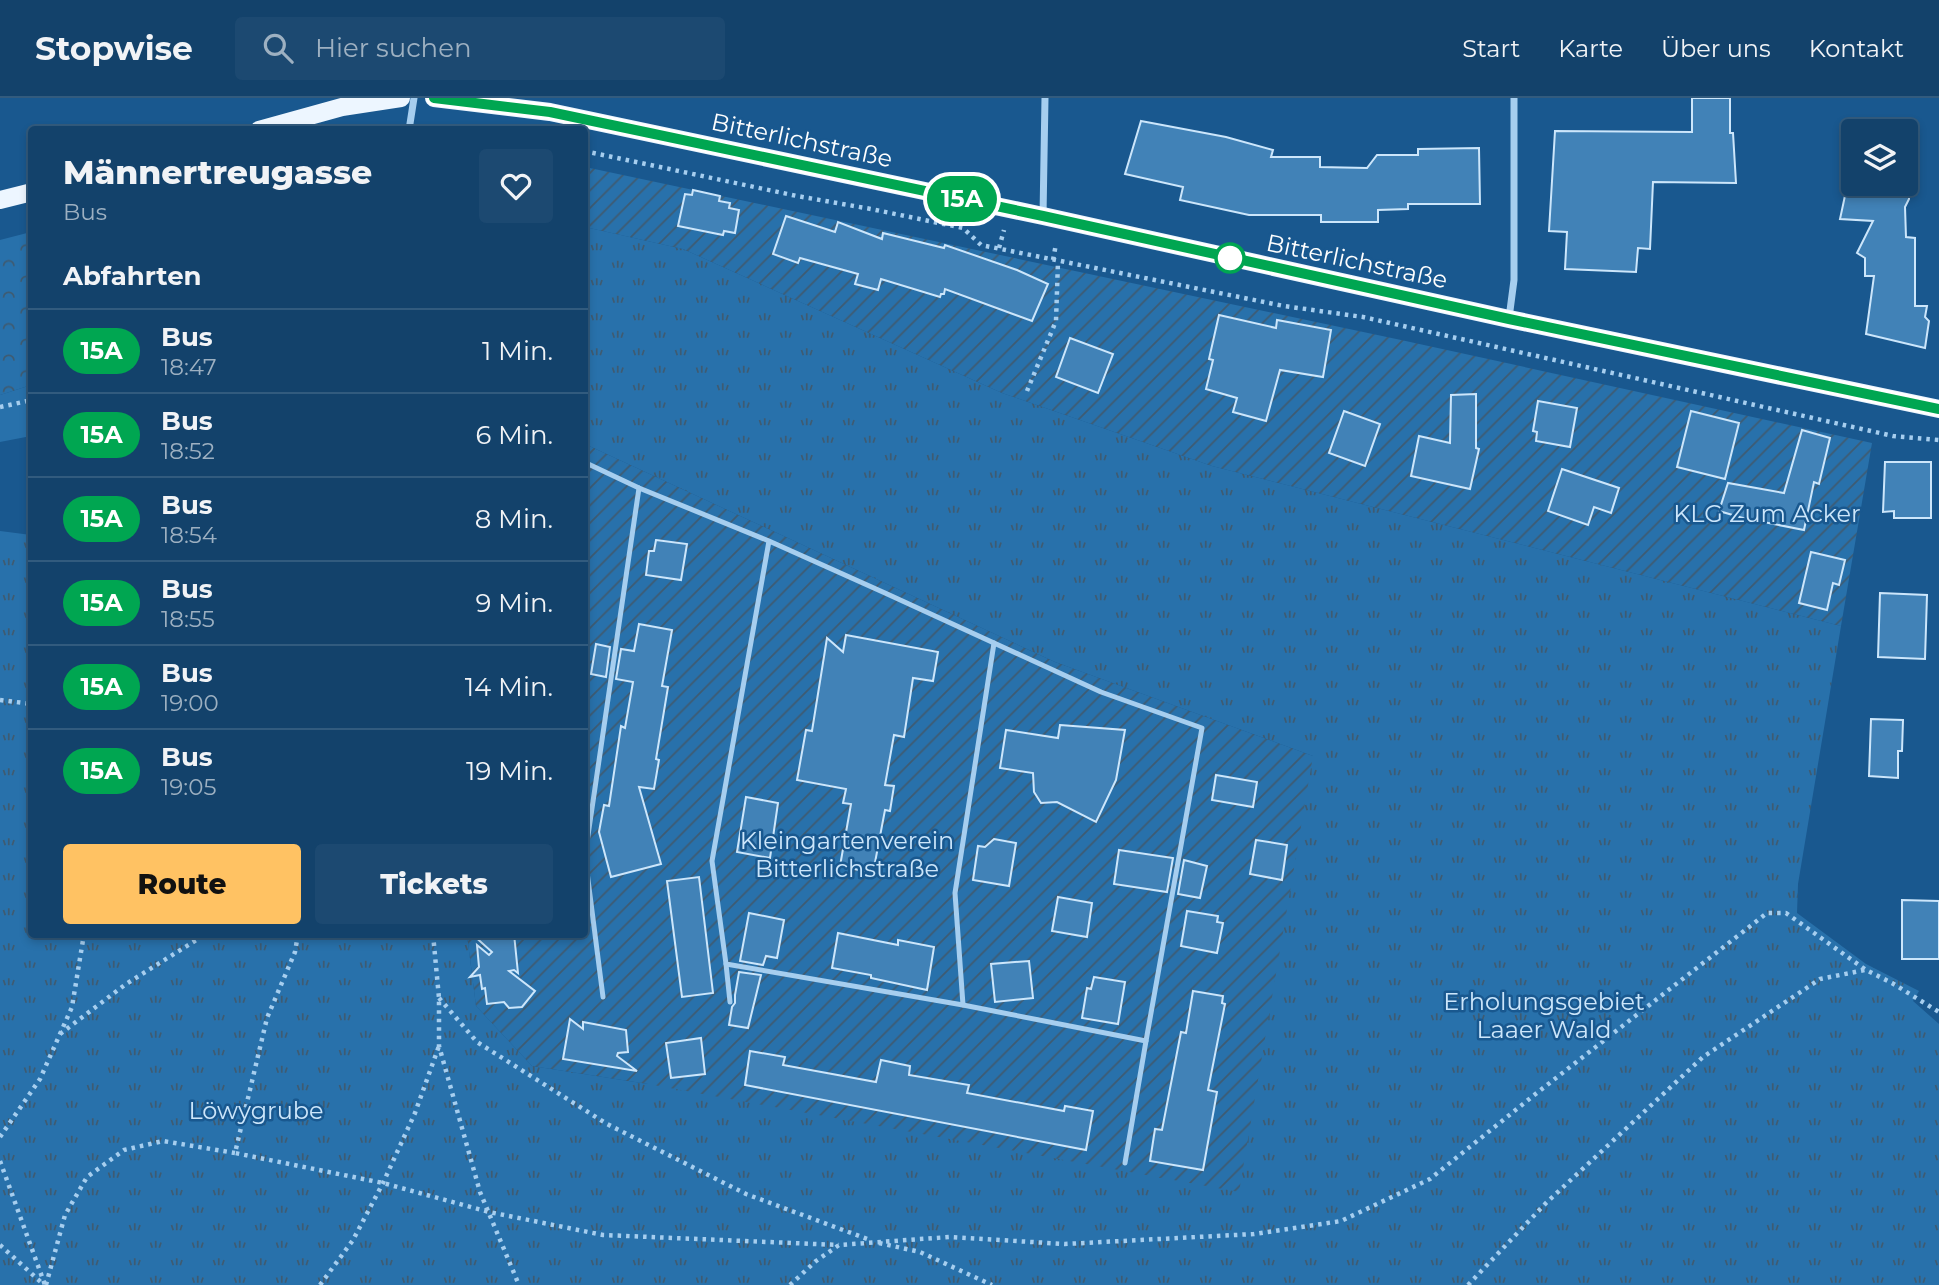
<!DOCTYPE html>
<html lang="de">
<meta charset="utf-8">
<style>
body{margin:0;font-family:Montserrat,sans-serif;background:#1c4971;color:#f1f3f6;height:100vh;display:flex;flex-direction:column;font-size:26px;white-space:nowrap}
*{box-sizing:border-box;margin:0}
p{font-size:23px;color:#9db0c1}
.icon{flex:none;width:38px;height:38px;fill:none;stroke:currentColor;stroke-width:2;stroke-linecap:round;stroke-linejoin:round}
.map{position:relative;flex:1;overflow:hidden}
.side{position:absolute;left:28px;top:28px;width:560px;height:812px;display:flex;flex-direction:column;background:#13426b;border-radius:7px;box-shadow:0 4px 10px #0003,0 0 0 2px #325b7e}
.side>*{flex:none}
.badge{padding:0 14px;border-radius:23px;font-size:24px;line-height:46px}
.tools{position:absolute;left:1841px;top:21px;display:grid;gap:14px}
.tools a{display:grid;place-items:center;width:77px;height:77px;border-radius:7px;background:#13426b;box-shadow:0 4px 10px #0003,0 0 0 2px #325b7e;font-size:35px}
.map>.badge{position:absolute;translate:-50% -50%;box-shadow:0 0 0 4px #fff}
h2{padding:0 35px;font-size:26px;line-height:63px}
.round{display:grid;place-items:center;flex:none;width:74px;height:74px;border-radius:7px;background:#1c4971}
.summary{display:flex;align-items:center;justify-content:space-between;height:119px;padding:0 35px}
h1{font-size:33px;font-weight:800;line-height:52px}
.button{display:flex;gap:14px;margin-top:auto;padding:14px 35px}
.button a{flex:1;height:80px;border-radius:7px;background:#ffc263;color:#111;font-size:28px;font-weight:800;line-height:80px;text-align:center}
.button a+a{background:#1c4971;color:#f1f3f6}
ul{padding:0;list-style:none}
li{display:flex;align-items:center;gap:21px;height:84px;padding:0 35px;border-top:2px solid #325b7e}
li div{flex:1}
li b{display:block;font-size:26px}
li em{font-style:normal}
li .badge{min-width:77px;font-weight:700;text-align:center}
header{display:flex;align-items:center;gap:42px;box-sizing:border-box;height:98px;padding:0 35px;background:#13426b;border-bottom:2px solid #325b7e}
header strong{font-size:33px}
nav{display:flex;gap:38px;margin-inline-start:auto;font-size:24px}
.search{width:490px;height:63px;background:#1c4971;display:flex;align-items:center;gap:18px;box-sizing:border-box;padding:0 24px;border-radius:7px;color:#9db0c1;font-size:26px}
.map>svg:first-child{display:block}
.grass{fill:#2871ab}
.forest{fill:url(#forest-crowns)}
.park{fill:url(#park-tufts)}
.garden{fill:url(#garden-furrows)}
.building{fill:#4182b7;stroke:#cce6fb;stroke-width:2}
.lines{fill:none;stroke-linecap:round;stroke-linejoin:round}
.path{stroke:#a6ceef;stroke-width:4.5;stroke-dasharray:3.5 5;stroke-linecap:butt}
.lane{stroke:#a6ceef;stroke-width:5}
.street{stroke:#a6ceef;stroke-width:7}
.primary{stroke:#edf6ff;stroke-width:18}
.line-casing{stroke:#fff;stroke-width:16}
.line{stroke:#00a651;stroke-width:10}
.stop-dot{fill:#fff;stroke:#00a651;stroke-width:3.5}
.labels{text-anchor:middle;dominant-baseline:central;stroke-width:5;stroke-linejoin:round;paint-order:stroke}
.street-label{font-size:24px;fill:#fff;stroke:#19588f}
.park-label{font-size:24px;fill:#cce6fb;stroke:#19588f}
</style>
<header>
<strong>Stopwise</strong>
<div class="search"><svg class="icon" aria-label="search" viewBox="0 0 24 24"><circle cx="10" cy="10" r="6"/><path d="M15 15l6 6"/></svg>Hier suchen</div>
<nav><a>Start</a><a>Karte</a><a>Über uns</a><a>Kontakt</a></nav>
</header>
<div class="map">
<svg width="1939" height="1187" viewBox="0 0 1939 1187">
<defs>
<pattern id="forest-crowns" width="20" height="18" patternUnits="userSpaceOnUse" patternTransform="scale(1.75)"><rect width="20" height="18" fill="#2871ab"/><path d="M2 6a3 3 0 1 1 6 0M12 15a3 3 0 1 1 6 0" fill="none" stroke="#3e5b72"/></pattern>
<pattern id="park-tufts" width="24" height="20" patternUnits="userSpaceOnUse" patternTransform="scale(1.75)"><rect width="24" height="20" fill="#2871ab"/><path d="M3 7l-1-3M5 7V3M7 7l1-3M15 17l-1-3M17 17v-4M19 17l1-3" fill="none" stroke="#3e5b72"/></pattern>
<pattern id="garden-furrows" width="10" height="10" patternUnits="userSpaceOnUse" patternTransform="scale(1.75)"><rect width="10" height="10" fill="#2871ab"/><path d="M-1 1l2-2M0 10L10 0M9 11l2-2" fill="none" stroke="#3e5b72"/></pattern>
</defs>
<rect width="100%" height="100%" fill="#19588f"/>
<path class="grass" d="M 31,287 L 31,338 L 0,344 L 0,297 Z"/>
<path class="forest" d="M 31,134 L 31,287 L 0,297 L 0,142 Z"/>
<path class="park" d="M 585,129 L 683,151 L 1002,295 L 1212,368 L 1841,528 L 1798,786 L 1797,815 L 1866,866 L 1919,893 L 1913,903 L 1939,926 L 1939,1187 L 0,1187 L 0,433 L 31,437 L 32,836 L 467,837 L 476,908 L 532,968 L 648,986 L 1313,658 L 1055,564 L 585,346 Z"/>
<g class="garden">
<path d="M 585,69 L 1401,242 L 1872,345 L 1841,528 L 1212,368 L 1002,295 L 683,151 L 585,129 Z"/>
<path d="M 585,346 L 1055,564 L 1313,658 L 1239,1094 L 648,986 L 532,968 L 476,908 L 467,837 L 584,836 Z"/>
</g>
<g class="building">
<path d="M 1692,0 L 1730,0 L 1730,35 L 1733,35 L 1736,85 L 1653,84 L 1650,151 L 1638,150 L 1636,174 L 1565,171 L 1567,134 L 1549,133 L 1555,33 L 1692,34 Z"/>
<path d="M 1141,23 L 1226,39 L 1273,52 L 1271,59 L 1320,59 L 1320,69 L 1367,70 L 1377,57 L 1418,57 L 1418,51 L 1479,50 L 1480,106 L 1408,106 L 1408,111 L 1378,112 L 1378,124 L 1321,124 L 1321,117 L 1249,117 L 1180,102 L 1183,89 L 1125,76 Z"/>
<path d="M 1863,86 L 1909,86 L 1909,101 L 1905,109 L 1906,139 L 1915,140 L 1915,208 L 1927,208 L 1925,219 L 1929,223 L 1925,250 L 1866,236 L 1874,178 L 1865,178 L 1865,160 L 1857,155 L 1873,123 L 1840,121 L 1846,93 L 1863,92 Z"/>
<path d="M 693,92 L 720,98 L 719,103 L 730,105 L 729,110 L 739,112 L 735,135 L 724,133 L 723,137 L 678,128 L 685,96 L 692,97 Z"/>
<path d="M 786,118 L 835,134 L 838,124 L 882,141 L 883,135 L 944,150 L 945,147 L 1017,172 L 1048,186 L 1032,223 L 945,191 L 944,196 L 941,196 L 940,199 L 881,181 L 878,192 L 855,186 L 858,176 L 800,160 L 798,165 L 773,156 Z"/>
<path d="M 1219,217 L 1276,230 L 1277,222 L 1331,232 L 1323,279 L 1280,272 L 1266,323 L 1233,314 L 1237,300 L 1206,291 L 1213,262 L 1209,261 Z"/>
<path d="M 1070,240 L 1113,256 L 1098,295 L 1056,279 Z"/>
<path d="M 1476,296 L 1476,350 L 1479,351 L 1470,391 L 1411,378 L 1419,338 L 1450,345 L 1451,297 Z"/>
<path d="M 1538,303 L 1577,310 L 1570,349 L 1536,343 L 1537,334 L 1533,333 Z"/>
<path d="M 1344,313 L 1380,326 L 1365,368 L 1329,355 Z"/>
<path d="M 1691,313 L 1739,325 L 1725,381 L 1677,369 Z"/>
<path d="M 1802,332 L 1830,340 L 1819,386 L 1814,384 L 1804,432 L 1743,420 L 1719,413 L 1728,385 L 1784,395 Z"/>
<path d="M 1885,364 L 1931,364 L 1931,420 L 1894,420 L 1894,413 L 1883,414 Z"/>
<path d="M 1562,371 L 1619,390 L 1611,415 L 1594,409 L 1588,427 L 1548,413 Z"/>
<path d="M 656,442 L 687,446 L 681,482 L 646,477 L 649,453 L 654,453 Z"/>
<path d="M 1811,454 L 1845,462 L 1839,487 L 1833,485 L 1827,512 L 1799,505 Z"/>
<path d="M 1880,495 L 1927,497 L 1925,561 L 1878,559 Z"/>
<path d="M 639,526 L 672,532 L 662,588 L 668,589 L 656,661 L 659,662 L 654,691 L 639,689 L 661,766 L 611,779 L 599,734 L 604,707 L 609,708 L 621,628 L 625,630 L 633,584 L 616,581 L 621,551 L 634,553 Z"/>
<path d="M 846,537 L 938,554 L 933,583 L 913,580 L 904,639 L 894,637 L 885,687 L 894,688 L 890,713 L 885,712 L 873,775 L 840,768 L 851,706 L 843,705 L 846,691 L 797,682 L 806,632 L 812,633 L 827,540 L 843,554 Z"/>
<path d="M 596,546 L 610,549 L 606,579 L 591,576 Z"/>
<path d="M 1871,621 L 1903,622 L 1902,653 L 1898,653 L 1898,680 L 1869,678 Z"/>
<path d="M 1060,627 L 1125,632 L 1116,682 L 1096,724 L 1057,704 L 1041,705 L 1034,694 L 1033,675 L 1000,670 L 1006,632 L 1058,640 Z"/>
<path d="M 1216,677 L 1257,684 L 1253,709 L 1212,702 Z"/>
<path d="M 746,699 L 778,705 L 770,760 L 737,754 Z"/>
<path d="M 994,741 L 1016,745 L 1009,788 L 973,782 L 978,748 L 985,749 Z"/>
<path d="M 1256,742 L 1287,747 L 1282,782 L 1250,776 Z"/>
<path d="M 1119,752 L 1173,760 L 1167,794 L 1114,786 Z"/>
<path d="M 1184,762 L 1207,768 L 1200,800 L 1178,796 Z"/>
<path d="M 699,779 L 713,895 L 682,899 L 667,783 Z"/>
<path d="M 1058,799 L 1092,805 L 1087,839 L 1052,833 Z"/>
<path d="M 1902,802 L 1939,803 L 1939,861 L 1902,861 Z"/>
<path d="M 1187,813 L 1218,818 L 1217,824 L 1223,825 L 1217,855 L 1181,848 Z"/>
<path d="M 749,815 L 784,822 L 777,860 L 766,858 L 763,867 L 740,863 Z"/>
<path d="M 838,835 L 898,847 L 898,842 L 934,849 L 927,892 L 871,880 L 871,877 L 832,870 Z"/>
<path d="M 472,836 L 514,836 L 518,875 L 514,872 L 509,873 L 535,893 L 522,909 L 509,910 L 504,904 L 487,906 L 485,890 L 482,891 L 480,877 L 470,879 L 479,869 L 477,847 L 489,857 L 492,854 Z"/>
<path d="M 1029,863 L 1033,900 L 995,904 L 991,866 Z"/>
<path d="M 739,874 L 761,877 L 748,930 L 729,927 L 732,909 L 735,905 L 735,897 Z"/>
<path d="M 1094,879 L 1125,884 L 1118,926 L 1082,920 L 1087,890 L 1091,891 Z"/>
<path d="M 1193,893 L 1223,898 L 1222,905 L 1225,906 L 1208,992 L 1217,994 L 1203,1072 L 1150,1063 L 1155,1031 L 1162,1032 L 1181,934 L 1186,935 Z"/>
<path d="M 570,921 L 583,931 L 583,924 L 626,932 L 628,954 L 618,955 L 617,958 L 637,973 L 563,961 Z"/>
<path d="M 701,940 L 705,976 L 671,980 L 666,945 Z"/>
<path d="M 750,953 L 785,959 L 783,967 L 876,984 L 881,962 L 910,968 L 909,977 L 969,987 L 967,995 L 1064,1013 L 1065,1008 L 1093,1013 L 1086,1052 L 745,987 Z"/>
</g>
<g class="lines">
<g class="path">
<path d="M 584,53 L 797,98 L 871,111 L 963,130 L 981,147 L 1284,208 L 1363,219 L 1893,338 L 1939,342"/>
<path d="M 999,150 L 1004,132"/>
<path d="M 1053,162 L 1056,146"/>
<path d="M 1027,293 L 1056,223 L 1058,163"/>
<path d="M 0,309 L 32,302"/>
<path d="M 0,602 L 32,606"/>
<path d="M 298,836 L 295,854 L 267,920 L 235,1055 L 383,1085 L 489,1114 L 603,1137 L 839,1147"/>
<path d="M 433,836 L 439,900 L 439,948 L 480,1094 L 519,1187"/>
<path d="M 439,900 L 477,944 L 607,1026 L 746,1096 L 870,1142"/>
<path d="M 60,936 L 126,886 L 206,836"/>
<path d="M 0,1039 L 40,981 L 72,909 L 84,836"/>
<path d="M 0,1063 L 45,1187"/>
<path d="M 879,1145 L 920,1154 L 992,1187"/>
<path d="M 0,1147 L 43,1186"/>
<path d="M 46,1187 L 65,1117 L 87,1079 L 124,1052 L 163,1043 L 235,1055"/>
<path d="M 320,1187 L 353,1142 L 383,1085 L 415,1015 L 439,948"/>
<path d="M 790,1187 L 816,1163 L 839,1147 L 949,1139 L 1065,1146 L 1254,1136 L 1341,1123 L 1430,1081 L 1533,998 L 1767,815 L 1786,815 L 1866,872 L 1892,885 L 1939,914"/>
<path d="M 1468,1187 L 1546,1105 L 1703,959 L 1820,881 L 1865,872"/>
</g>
<g class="lane">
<path d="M 584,364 L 639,390 L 769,443 L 885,495 L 1101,594 L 1202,630 L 1146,943 L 963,907 L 726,866 L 712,763 L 769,443"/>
<path d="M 726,866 L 730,904"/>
<path d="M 603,899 L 585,758 L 639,390"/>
<path d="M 963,907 L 955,795 L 994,545"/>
<path d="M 1125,1065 L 1146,943"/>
</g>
<g class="street">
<path d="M 409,32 L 414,0"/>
<path d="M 1043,118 L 1045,0"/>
<path d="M 1509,220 L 1514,182 L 1514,0"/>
</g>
<g class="primary">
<path d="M 434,0 L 550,14 L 1043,118 L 1509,221 L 1939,311"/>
<path d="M 259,32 L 342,9 L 401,0"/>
<path d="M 0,102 L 32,94"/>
</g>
</g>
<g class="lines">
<g class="line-casing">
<path id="line" d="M 434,0 L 550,14 L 1043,118 L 1509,221 L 1939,311"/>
</g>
<use href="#line" class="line"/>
</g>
<circle class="stop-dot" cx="1230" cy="160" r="14"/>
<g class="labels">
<g class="street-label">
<text transform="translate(802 42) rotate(12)">Bitterlichstraße</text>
<text transform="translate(1357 163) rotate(12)">Bitterlichstraße</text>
</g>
<g class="park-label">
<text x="1767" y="415">KLG Zum Acker</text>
<text x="847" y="742">Kleingartenverein<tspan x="847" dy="28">Bitterlichstraße</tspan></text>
<text x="1544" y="903">Erholungsgebiet<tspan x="1544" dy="28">Laaer Wald</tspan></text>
<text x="256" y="1012">Löwygrube</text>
</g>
</g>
</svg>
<div class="tools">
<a><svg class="icon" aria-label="layers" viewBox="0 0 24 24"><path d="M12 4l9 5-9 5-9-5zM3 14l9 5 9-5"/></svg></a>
</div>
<b class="badge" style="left:962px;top:101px;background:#00a651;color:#fff">15A</b>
<section class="side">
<div class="summary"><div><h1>Männertreugasse</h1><p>Bus</p></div><a class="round"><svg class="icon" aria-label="heart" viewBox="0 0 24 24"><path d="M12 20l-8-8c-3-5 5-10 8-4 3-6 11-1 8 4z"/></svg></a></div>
<h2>Abfahrten</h2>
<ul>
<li><span class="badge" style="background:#00a651;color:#fff">15A</span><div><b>Bus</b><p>18:47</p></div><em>1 Min.</em></li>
<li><span class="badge" style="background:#00a651;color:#fff">15A</span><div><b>Bus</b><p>18:52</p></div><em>6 Min.</em></li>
<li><span class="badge" style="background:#00a651;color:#fff">15A</span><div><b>Bus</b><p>18:54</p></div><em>8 Min.</em></li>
<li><span class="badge" style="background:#00a651;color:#fff">15A</span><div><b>Bus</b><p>18:55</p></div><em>9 Min.</em></li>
<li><span class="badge" style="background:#00a651;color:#fff">15A</span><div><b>Bus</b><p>19:00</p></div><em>14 Min.</em></li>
<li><span class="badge" style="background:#00a651;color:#fff">15A</span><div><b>Bus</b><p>19:05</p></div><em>19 Min.</em></li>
</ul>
<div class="button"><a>Route</a><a>Tickets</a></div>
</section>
</div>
